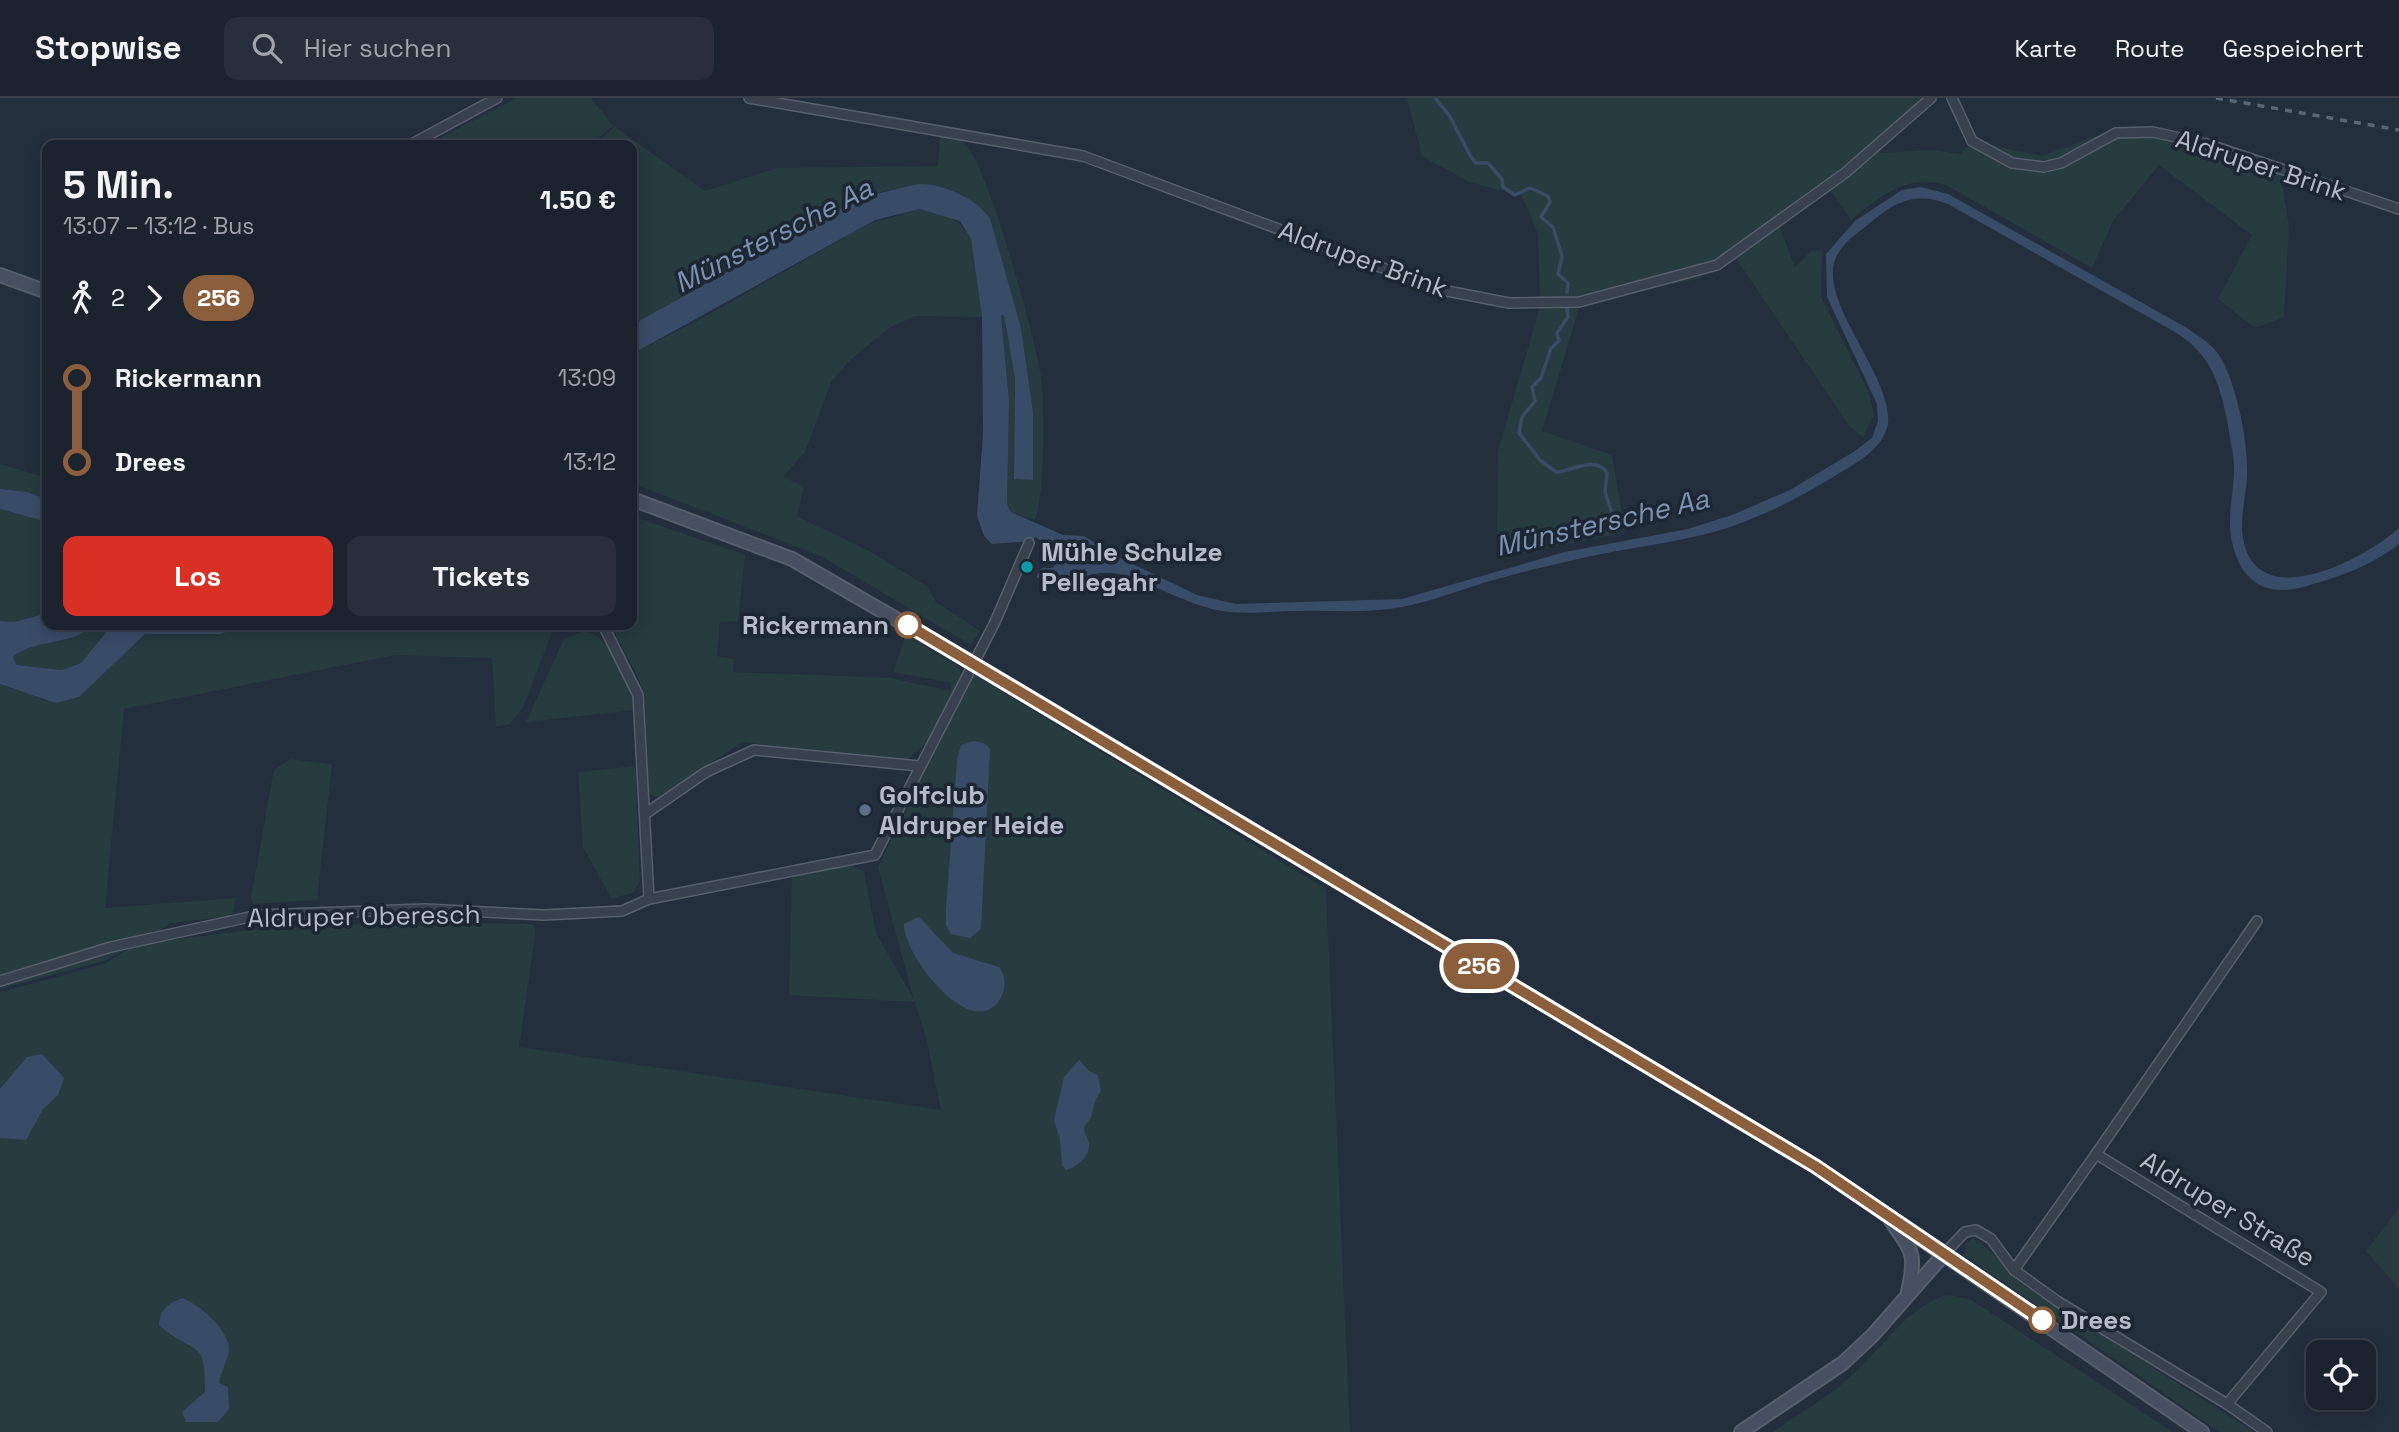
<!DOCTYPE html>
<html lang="de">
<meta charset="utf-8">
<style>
body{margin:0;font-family:"Space Grotesk",sans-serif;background:#282f3a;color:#f1f3f6;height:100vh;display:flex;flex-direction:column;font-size:26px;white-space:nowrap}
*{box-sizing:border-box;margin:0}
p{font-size:23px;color:#a0a4aa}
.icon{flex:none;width:38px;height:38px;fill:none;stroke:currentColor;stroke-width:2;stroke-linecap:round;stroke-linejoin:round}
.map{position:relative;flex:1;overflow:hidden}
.sheet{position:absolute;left:42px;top:42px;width:595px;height:490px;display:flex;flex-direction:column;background:#1b232e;border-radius:14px;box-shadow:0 4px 18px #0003,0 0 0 2px #39404a}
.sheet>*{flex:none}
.badge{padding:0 14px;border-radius:23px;font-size:24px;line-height:46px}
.tools{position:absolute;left:2306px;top:1242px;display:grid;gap:14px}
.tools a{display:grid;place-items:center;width:70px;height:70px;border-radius:14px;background:#1b232e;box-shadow:0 4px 18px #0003,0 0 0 2px #39404a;font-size:35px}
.map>.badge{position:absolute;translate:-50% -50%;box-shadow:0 0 0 4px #fff}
.legs{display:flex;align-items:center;gap:10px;height:77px;padding:0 21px;font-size:23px}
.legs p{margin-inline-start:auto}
.headline{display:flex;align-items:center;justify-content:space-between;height:119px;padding:0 21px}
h1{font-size:38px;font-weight:800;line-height:52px}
.button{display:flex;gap:14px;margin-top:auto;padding:14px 21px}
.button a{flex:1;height:80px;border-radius:14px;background:#d93025;color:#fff;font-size:28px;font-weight:800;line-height:80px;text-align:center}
.button a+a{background:#282f3a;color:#f1f3f6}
ul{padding:0 21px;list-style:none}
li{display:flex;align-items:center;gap:24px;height:84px;font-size:26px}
li i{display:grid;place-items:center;width:10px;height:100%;margin:0 9px;background:currentColor}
li i::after{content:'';width:18px;height:18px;margin:-9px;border:5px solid;border-radius:50%;background:#1b232e}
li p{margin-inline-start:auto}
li:first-child i{background:linear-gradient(#0000 50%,currentColor 0)}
li:last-child i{background:linear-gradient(currentColor 50%,#0000 0)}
header{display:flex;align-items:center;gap:42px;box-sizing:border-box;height:98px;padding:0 35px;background:#1b232e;border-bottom:2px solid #39404a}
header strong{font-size:33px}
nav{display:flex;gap:38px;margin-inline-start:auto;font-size:24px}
.search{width:490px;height:63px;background:#282f3a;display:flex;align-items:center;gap:18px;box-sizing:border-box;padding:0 24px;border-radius:14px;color:#a0a4aa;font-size:26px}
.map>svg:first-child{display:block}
.green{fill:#263c3f}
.water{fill:#394c67}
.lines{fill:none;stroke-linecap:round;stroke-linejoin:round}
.stream{stroke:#394c67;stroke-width:3.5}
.street-casing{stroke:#565f6c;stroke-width:12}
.secondary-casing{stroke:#565f6c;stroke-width:16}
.street{stroke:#38414e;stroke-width:9}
.secondary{stroke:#465061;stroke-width:12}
.rail{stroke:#5a6575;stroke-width:3.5;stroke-dasharray:7 7;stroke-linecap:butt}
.line-1-casing{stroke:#fff;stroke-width:16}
.line-1{stroke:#8b5e3c;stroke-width:10}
.culture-dot{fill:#0f9aa8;stroke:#1d2633;stroke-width:2.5}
.stop-1-dot{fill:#fff;stroke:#8b5e3c;stroke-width:3.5}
.service-dot{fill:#5c6f8a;stroke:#1d2633;stroke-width:2.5}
.labels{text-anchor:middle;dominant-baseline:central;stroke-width:7;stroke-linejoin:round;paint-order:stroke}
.street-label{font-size:26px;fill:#b4bcc9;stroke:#1d2633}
.poi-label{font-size:26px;font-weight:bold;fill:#b4bcc9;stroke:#1d2633;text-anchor:start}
.stop-label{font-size:26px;font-weight:bold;fill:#b4bcc9;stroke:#1d2633;text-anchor:end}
.water-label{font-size:28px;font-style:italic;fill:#7c92b1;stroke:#1d2633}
</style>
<header>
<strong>Stopwise</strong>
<div class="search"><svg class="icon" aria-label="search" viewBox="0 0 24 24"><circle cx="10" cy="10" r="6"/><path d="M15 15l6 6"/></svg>Hier suchen</div>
<nav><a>Karte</a><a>Route</a><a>Gespeichert</a></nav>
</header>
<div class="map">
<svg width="2399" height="1334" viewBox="0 0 2399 1334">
<rect width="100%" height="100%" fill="#242f3e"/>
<g class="green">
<path d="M 517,0 L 591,0 L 613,28 L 590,47 L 426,47 Z"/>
<path d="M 1407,0 L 1928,0 L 1843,72 L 1717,165 L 1701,170 L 1701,180 L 1573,207 L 1580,207 L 1542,333 L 1612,357 L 1625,434 L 1497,461 L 1498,353 L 1540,209 L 1558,208 L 1540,207 L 1538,136 L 1522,98 L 1469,84 L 1422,58 Z"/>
<path d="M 615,29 L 705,93 L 777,70 L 938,68 L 940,37 C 947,39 956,39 961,42 C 986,56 1036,244 1041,278 C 1045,311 1045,392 1035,422 L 1011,414 L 1007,406 L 1009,303 L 1001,217 L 1004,216 L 1015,281 L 1014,380 L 1033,382 L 1033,314 L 1021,230 L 990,120 L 887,92 L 836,113 L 632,227 L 632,47 L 592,47 Z"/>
<path d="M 2115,31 L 2205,48 L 2280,75 L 2289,128 L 2284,219 L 2255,230 L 2218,201 L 2252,137 L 2159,67 L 2113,123 L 2092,170 L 1946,87 C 1904,76 1883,98 1851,121 L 1829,91 L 1879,51 L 1881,55 L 1934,52 L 1960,56 L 1972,43 L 2042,58 Z"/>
<path d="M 920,111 C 943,112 960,122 971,141 L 982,219 L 915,218 L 889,230 L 849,263 L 831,284 L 805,354 L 783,379 L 804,388 L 797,418 L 869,453 L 927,488 L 936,504 L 980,533 L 971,547 L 821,458 L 632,385 L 632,256 L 701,221 L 866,127 Z"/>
<path d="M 1779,128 L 1795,169 L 1812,152 L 1822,153 L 1821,199 L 1869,295 L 1874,317 L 1863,339 L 1849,328 L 1736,160 Z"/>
<path d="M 0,366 L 47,380 L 47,401 L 27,394 L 0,391 Z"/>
<path d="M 0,411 L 47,424 L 47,515 L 15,524 L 0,523 Z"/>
<path d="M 632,418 L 745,457 L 738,523 L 720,524 L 717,558 L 734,561 L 733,574 L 891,580 L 950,593 L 952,585 L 893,574 L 906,538 L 958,568 L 962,579 L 930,642 L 905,663 L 742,644 L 661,698 L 654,699 L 649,694 L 645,600 L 637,577 L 610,527 L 632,527 Z"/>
<path d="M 92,527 L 112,527 L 81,565 L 62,572 L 15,567 L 13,559 L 25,549 L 90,530 Z"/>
<path d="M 244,527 L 555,527 L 523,609 L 510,626 L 496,629 L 492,560 L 395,557 L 124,611 L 105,810 L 236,800 L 234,812 L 229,818 L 172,825 L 104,863 L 0,891 L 0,586 L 56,605 L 79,599 L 145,536 L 221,536 Z"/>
<path d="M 583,533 C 610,535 632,588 634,612 L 526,624 L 564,541 Z"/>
<path d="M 973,576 L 1326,791 L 1350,1334 L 0,1334 L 0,894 L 104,866 L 135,847 L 249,832 L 404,824 L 532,826 L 536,831 L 519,949 L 941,1012 L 927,943 L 915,904 L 789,897 L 792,779 L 852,767 L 864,774 L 876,835 L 914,902 L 878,769 Z"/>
<path d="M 290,661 L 332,666 L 317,802 L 254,806 L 251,800 L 272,682 L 274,672 Z"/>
<path d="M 635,668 L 640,783 L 634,794 L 612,801 L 583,749 L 578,674 Z"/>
<path d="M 2399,1110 L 2399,1191 L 2366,1153 Z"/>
<path d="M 1973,1140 C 1993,1152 2008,1174 2026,1189 L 2254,1334 L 2220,1334 L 1964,1157 L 1965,1147 Z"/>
<path d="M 1946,1197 L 1970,1201 L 2173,1334 L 1773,1334 C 1796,1317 1823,1303 1844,1284 C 1879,1256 1903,1211 1946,1197 Z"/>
</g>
<g class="water">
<path d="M 918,86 C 945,86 973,99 990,120 L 1021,230 L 1033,314 L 1033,382 L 1014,381 L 1015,281 L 1004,217 L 1001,217 L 1009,303 L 1007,406 L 1011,414 L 1063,437 L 1084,438 L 1112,456 L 1197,497 L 1236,506 L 1402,501 L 1565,454 L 1688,431 L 1732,417 L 1790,392 L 1855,353 L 1872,340 L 1878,323 L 1877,306 L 1827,199 L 1826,156 L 1855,123 L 1902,92 L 1921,89 L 1948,96 L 2187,230 C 2198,238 2211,245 2219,257 C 2237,285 2249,348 2247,381 C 2245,401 2239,425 2244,445 C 2261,516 2366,460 2399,430 L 2399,446 C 2370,468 2342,478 2307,488 C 2268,499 2242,487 2232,444 C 2227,422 2233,397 2234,375 C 2235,359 2230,343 2228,327 C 2220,286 2212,257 2175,234 L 1948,106 C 1919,95 1899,101 1875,121 C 1863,131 1848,140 1839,154 C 1810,196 1893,276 1888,325 C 1884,352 1854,366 1833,379 C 1797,401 1758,421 1717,433 C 1671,446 1624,450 1578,461 C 1546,468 1514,476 1483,485 C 1452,495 1421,507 1388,511 C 1360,515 1331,512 1302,513 C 1278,513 1253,516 1229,514 C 1191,510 1156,486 1119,476 C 1090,469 1065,492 1036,479 L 1042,470 L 1053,470 L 1061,454 L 1035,439 L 1033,443 L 992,446 L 984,438 L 977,418 L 983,336 L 982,219 L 971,141 L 960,123 L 920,111 L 875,122 L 632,256 L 632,227 L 836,113 L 872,97 Z"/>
<path d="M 0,391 L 27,394 L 47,401 L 47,424 L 0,411 Z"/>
<path d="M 47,515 L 47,527 L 92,527 C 74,548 35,540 13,559 L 16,567 L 62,572 L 81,565 L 112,527 L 244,527 L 221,536 L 145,536 L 79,599 L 56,605 L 0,586 L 0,523 L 15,524 Z"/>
<path d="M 974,643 L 986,646 L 990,651 L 981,831 L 970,840 L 951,836 L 946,827 L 946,812 L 957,662 L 961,647 Z"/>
<path d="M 919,819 L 953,855 L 999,869 C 1005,877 1006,886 1003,895 C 979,953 903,859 904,826 Z"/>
<path d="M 42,956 L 64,980 L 58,997 L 43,1011 L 26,1042 L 0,1040 L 0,991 L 27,959 Z"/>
<path d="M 1079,962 L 1089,973 L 1098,977 L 1101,993 L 1095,1003 L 1091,1020 L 1084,1029 C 1084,1036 1089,1041 1089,1046 C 1090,1058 1076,1070 1066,1072 L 1062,1067 L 1060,1042 L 1054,1022 L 1064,979 Z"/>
<path d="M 183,1200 C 200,1208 230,1232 229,1253 C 228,1260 221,1274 219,1285 L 228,1289 L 229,1311 L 218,1324 L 186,1324 L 182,1314 L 205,1294 C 206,1238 195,1259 159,1227 C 161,1210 167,1206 183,1200 Z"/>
</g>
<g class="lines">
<g class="stream">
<path d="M 1435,0 L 1449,17 L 1471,59 L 1476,65 L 1488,65 L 1502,81 L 1503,89 L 1515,97 L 1530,90 L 1548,98 L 1550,104 L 1541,119 L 1553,129 L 1562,158 L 1558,176 L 1568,185 L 1567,194"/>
<path d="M 1567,211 L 1568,219 L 1557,235 L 1559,243 L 1551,250 L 1541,280 L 1532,289 L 1535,303 L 1522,319 L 1519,335 L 1540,362 L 1556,374 C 1572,373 1596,357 1607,375 L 1605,394 L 1614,421"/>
</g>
<g class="street-casing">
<g id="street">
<path d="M 749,0 L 1083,58 L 1442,192 L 1509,205 L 1579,204 L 1717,167 L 1845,75 L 1931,0"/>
<path d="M 1952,0 L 1972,43 L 2012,65 L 2044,69 L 2061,65 L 2116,35 L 2153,34 L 2207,46 L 2399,111"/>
<path d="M 410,47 L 497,0"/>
<path d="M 603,527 L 638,597 L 649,801"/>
<path d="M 645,716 L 706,674 L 754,652 L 919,668"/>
<path d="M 0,883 L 111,849 L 259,817 L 424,811 L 544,817 L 622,813 L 649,801 L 875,757 L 995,524 L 1029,445"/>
<path d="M 2096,1056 L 2257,823"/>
<path d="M 1945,1155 L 1965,1134 L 1976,1132 L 1991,1141 L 2014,1172 L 2057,1203 L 2227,1306 L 2267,1334"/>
<path d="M 2014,1172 L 2096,1056 L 2321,1194 L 2227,1306"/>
</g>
</g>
<g class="secondary-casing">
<g id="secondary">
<path d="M 0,177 L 47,194"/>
<path d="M 632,401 L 792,461 L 974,566 L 1815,1068 L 2202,1334"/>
<path d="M 1890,1121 C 1912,1154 1917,1154 1908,1194"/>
<path d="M 1741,1334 L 1843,1265 L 1873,1237 L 1945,1155"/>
</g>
</g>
<use href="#street" class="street"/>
<use href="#secondary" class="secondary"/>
<path class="rail" d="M 2216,0 L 2399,32"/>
</g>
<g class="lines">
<g class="line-1-casing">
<path id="line-1" d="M 908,527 L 1815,1068 L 2042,1222"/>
</g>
<use href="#line-1" class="line-1"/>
</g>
<circle class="culture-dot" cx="1027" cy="469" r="7"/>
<g class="stop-1-dot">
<circle cx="908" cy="527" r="12"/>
<circle cx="2042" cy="1222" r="12"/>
</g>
<circle class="service-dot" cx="865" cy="712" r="7"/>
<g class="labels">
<g class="street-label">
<text transform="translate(2261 67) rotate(18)">Aldruper Brink</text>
<text transform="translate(1363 161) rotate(20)">Aldruper Brink</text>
<text transform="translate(364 818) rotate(-1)">Aldruper Oberesch</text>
<text transform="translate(2228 1111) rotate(31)">Aldruper Straße</text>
</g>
<g class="poi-label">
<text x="1041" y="454">Mühle Schulze<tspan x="1041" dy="30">Pellegahr</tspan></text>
<text x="879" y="697">Golfclub<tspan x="879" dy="30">Aldruper Heide</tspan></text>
</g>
<g class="stop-label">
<text x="889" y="527">Rickermann</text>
<text x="2061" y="1222" text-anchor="start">Drees</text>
</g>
<g class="water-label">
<text transform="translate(773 137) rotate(-27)">Münstersche Aa</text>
<text transform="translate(1602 424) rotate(-13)">Münstersche Aa</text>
</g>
</g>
</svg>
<div class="tools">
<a><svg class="icon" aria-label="locate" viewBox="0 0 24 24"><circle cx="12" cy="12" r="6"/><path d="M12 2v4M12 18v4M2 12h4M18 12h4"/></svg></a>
</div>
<b class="badge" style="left:1479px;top:868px;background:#8b5e3c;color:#fff">256</b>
<section class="sheet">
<div class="headline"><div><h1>5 Min.</h1><p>13:07 – 13:12 · Bus</p></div><b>1.50 €</b></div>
<div class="legs"><svg class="icon" aria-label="walk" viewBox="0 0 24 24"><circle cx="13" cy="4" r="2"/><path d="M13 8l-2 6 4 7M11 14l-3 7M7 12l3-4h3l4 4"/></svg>2<svg class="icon" aria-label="forward" viewBox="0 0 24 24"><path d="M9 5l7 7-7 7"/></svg><b class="badge" style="background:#8b5e3c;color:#fff">256</b></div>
<ul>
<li><i style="color:#8b5e3c"></i><b>Rickermann</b><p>13:09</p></li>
<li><i style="color:#8b5e3c"></i><b>Drees</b><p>13:12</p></li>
</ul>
<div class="button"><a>Los</a><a>Tickets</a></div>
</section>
</div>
